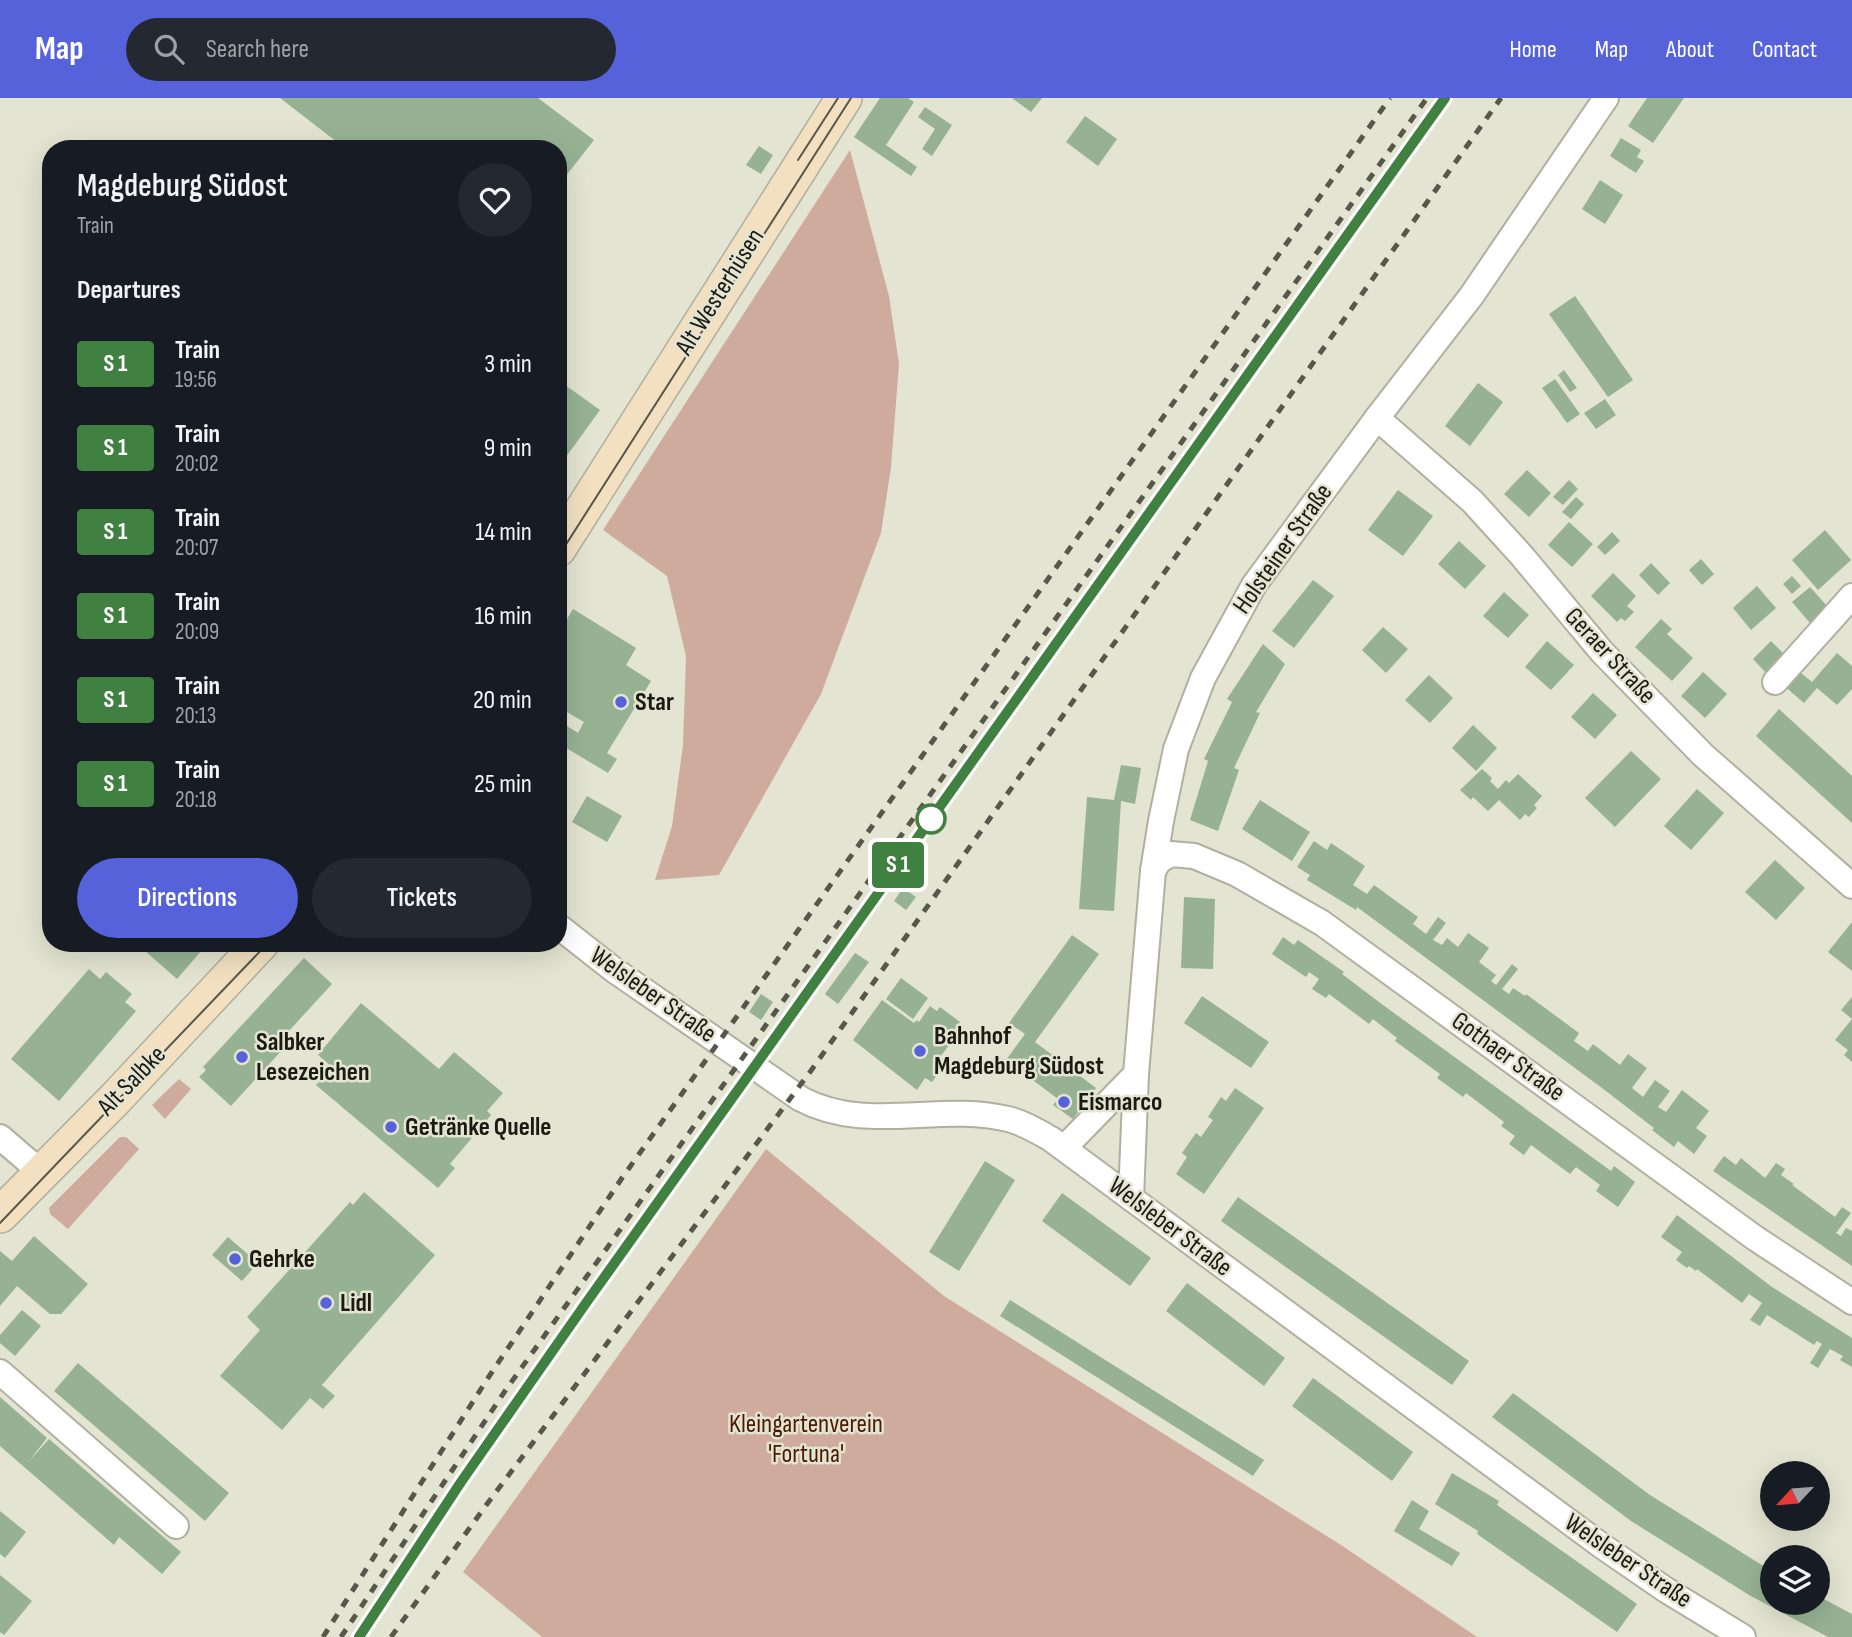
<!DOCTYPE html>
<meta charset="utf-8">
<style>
body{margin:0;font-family:"Sofia Sans Condensed",sans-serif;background:#242831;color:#f1f3f6;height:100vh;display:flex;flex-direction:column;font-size:26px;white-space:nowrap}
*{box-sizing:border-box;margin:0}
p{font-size:23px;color:#9ea1a6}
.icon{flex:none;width:38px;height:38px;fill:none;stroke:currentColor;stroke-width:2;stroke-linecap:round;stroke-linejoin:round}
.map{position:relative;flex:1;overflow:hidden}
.drawer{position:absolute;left:42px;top:42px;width:525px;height:812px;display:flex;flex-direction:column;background:#171b24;border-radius:28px;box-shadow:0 7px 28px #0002}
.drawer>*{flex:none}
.badge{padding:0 14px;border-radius:5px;font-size:24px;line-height:46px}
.needle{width:46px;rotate:244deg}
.buttons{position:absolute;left:1760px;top:1363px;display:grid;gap:14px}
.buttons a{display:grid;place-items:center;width:70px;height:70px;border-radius:50%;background:#171b24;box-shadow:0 7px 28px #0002;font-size:35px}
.map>.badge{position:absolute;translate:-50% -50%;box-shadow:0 0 0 4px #fff}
h2{padding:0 35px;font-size:26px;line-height:63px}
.round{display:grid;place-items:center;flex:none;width:74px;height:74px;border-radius:37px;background:#242831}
.summary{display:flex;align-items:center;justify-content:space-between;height:119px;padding:0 35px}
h1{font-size:33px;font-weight:600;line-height:52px}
.primary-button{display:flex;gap:14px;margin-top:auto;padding:14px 35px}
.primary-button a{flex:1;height:80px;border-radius:42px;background:#5662d9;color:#fff;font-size:28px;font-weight:600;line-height:80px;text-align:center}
.primary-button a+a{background:#242831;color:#f1f3f6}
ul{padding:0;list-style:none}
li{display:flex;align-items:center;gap:21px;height:84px;padding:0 35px}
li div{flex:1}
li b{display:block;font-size:26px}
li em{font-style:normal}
li .badge{min-width:77px;font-weight:700;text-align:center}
header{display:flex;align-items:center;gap:42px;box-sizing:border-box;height:98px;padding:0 35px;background:#5662d9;color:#fff}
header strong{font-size:33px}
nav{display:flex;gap:38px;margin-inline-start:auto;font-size:24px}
.search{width:490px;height:63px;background:#242831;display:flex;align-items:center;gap:18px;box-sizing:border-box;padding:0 24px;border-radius:38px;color:#9ea1a6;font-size:26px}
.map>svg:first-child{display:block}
.green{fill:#cfab9d}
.building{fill:#96b293}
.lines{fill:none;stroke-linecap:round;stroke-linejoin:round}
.street-casing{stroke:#afb09e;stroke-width:28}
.secondary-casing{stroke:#afb09e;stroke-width:38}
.street{stroke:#fff;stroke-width:24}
.secondary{stroke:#f2e0c0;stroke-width:35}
.tram{stroke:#57574c;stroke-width:2}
.rail{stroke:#57574c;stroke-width:5;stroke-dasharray:9 9;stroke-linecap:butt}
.line-casing{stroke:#fff;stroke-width:16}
.line{stroke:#408040;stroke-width:10}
.poi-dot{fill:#5662d9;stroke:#e3e4d1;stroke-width:2.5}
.stop-dot{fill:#fff;stroke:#408040;stroke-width:3.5}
.labels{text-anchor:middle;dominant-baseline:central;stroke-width:5;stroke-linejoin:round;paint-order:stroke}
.street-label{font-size:26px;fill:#1b1b14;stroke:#e3e4d1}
.poi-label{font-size:26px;font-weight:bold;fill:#1b1b14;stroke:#e3e4d1;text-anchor:start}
.park-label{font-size:26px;fill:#4c1a02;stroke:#e3e4d1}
</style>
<header>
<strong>Map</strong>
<div class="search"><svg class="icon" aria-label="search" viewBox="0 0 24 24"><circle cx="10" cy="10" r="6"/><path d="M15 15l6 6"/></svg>Search here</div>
<nav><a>Home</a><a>Map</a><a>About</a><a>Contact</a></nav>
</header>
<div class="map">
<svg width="1852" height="1539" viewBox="0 0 1852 1539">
<rect width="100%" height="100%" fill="#e3e4d1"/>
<g class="green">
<path d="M 850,52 L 889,198 L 899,266 L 891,369 L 881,435 L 821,596 L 719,777 L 655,782 L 672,728 L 683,647 L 686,558 L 667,478 L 603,432 Z"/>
<path d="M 179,981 L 191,991 L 165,1021 L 152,1007 Z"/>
<path d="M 120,1039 L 126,1039 L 139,1051 L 68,1131 L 50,1116 L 49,1110 Z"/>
<path d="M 766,1051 L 944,1198 L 1341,1447 L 1477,1539 L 542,1539 L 463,1474 Z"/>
</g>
<g class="building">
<path d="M 280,0 L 538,0 L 594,42 L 558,88 L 558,51 L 346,51 Z"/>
<path d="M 880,0 L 908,0 L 914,4 L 886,47 L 917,69 L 911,78 L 854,39 Z"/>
<path d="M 1012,0 L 1042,0 L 1031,14 Z"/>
<path d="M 1647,0 L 1684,0 L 1653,45 L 1628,28 Z"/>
<path d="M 925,9 L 952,27 L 932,58 L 922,51 L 935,31 L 918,19 Z"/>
<path d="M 1085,18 L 1117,41 L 1098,68 L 1066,44 Z"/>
<path d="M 1621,40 L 1641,52 L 1637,59 L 1644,63 L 1636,75 L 1610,58 Z"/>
<path d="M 759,48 L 773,57 L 761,76 L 746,67 Z"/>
<path d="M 1600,82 L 1623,97 L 1605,126 L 1582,111 Z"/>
<path d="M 1575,198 L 1633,282 L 1608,299 L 1549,216 Z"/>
<path d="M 1564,272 L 1577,290 L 1570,294 L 1558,277 Z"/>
<path d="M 1555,281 L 1580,316 L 1567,325 L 1542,290 Z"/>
<path d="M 558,282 L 600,312 L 566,359 L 558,354 Z"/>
<path d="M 1478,285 L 1503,304 L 1470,348 L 1445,328 Z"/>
<path d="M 1605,301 L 1616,317 L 1596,331 L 1584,315 Z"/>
<path d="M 1527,372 L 1551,395 L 1529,419 L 1504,396 Z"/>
<path d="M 1569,382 L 1578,391 L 1563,407 L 1553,399 Z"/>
<path d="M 1398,392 L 1433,418 L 1403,458 L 1368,432 Z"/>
<path d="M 1576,399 L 1584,406 L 1571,421 L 1562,414 Z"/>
<path d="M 1569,424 L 1593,446 L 1572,469 L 1548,447 Z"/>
<path d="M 1825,432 L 1851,462 L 1818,492 L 1792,462 Z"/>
<path d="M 1612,434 L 1620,443 L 1605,457 L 1597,449 Z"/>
<path d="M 1459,443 L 1486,468 L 1465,491 L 1438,466 Z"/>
<path d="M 1701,461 L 1714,476 L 1702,487 L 1689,472 Z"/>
<path d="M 1651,465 L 1670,485 L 1658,497 L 1639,477 Z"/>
<path d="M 1613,475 L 1636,498 L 1627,508 L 1634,514 L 1625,523 L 1621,520 L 1617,524 L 1591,498 Z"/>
<path d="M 1792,478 L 1801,488 L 1792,496 L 1783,486 Z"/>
<path d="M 1313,482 L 1334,498 L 1294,550 L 1272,533 Z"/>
<path d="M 1757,488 L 1776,510 L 1751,532 L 1733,510 Z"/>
<path d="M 1810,489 L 1828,509 L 1810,525 L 1792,504 Z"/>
<path d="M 1504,494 L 1529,517 L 1508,540 L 1483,518 Z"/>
<path d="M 573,511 L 636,550 L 626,567 L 651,583 L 607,655 L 617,661 L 608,675 L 558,645 L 567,628 L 578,635 L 584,624 L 558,609 L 558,536 Z"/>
<path d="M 1661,521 L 1672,531 L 1667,536 L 1693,560 L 1672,583 L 1635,549 Z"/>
<path d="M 1383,529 L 1408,551 L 1386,575 L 1362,552 Z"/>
<path d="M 1547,543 L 1574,567 L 1551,592 L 1525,569 Z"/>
<path d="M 1771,543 L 1787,559 L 1768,577 L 1753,561 Z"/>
<path d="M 1263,546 L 1285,566 L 1256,614 L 1260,615 L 1234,670 L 1239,672 L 1218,733 L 1190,722 L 1208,663 L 1204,661 L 1232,604 L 1227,601 Z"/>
<path d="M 1837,555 L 1852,568 L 1852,591 L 1837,607 L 1817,590 L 1804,605 L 1782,586 L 1796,571 L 1812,584 Z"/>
<path d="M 1703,574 L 1727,596 L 1705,620 L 1681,598 Z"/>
<path d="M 1429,577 L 1453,600 L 1430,625 L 1405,602 Z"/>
<path d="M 1593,595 L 1617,617 L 1595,641 L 1571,619 Z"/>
<path d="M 1779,611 L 1852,678 L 1852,725 L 1756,638 Z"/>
<path d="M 1473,627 L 1497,650 L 1476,673 L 1452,650 Z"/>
<path d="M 1631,653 L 1661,681 L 1615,729 L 1585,700 Z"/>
<path d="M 1121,667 L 1141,670 L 1135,706 L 1121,703 L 1114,813 L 1079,811 L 1087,699 L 1114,702 Z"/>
<path d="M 1482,671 L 1492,680 L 1490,683 L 1498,691 L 1506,682 L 1509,685 L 1518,676 L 1542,698 L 1534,707 L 1537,710 L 1529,719 L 1525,716 L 1520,722 L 1499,702 L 1488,713 L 1473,699 L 1471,702 L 1460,692 Z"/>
<path d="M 1697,691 L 1724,715 L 1691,752 L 1664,728 Z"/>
<path d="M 587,698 L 622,718 L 607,744 L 572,724 Z"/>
<path d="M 1260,702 L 1310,734 L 1292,763 L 1242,731 Z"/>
<path d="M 1314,743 L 1327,752 L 1331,745 L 1365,768 L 1353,787 L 1367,796 L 1374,787 L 1418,819 L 1413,826 L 1426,836 L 1438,819 L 1446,825 L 1433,842 L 1442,847 L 1447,840 L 1458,849 L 1468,835 L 1489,850 L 1479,864 L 1496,877 L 1491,883 L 1496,887 L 1512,866 L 1518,871 L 1502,891 L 1509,896 L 1513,890 L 1525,898 L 1526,896 L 1579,935 L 1574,943 L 1588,953 L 1593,946 L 1620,967 L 1628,956 L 1647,970 L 1632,990 L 1643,999 L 1655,982 L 1670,993 L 1658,1009 L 1666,1014 L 1682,992 L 1709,1013 L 1696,1030 L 1707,1038 L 1694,1056 L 1678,1043 L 1674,1049 L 1652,1032 L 1654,1030 L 1602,990 L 1357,809 L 1356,812 L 1307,782 L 1310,777 L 1297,769 Z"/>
<path d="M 1775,762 L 1805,790 L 1776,822 L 1745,794 Z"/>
<path d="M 903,790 L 916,799 L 906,812 L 894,803 Z"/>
<path d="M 1184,799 L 1215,801 L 1213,871 L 1181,870 Z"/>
<path d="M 1852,824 L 1852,873 L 1828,854 Z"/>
<path d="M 1072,837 L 1099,856 L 1035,944 L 1096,990 L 1073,1021 L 1053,1007 L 1058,1001 L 1006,962 L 1025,936 L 1009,925 Z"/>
<path d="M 1283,839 L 1294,847 L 1298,842 L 1344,874 L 1342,876 L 1383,907 L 1611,1073 L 1614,1068 L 1635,1084 L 1618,1109 L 1596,1093 L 1600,1087 L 1576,1069 L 1570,1076 L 1531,1047 L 1524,1057 L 1509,1046 L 1515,1038 L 1501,1028 L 1504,1024 L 1466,995 L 1463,999 L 1437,980 L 1440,976 L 1395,943 L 1397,940 L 1373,921 L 1369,926 L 1329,896 L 1326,900 L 1312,891 L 1319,881 L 1309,874 L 1306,879 L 1272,856 Z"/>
<path d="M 136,845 L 208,845 L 177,881 Z"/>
<path d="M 855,855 L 869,864 L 838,906 L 825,896 Z"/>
<path d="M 304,860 L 332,886 L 287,935 L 293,940 L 231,1008 L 199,979 L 206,972 L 203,969 Z"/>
<path d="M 89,871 L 100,881 L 106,874 L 132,896 L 125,904 L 136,913 L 59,1003 L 11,961 Z"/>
<path d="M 901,880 L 928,900 L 913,921 L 886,901 Z"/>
<path d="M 761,896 L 773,904 L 761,922 L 749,914 Z"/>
<path d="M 1202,898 L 1269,944 L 1251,970 L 1184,925 Z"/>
<path d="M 1852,899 L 1852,964 L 1844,957 L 1848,952 L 1835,942 L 1852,921 L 1841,912 Z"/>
<path d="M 882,902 L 914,925 L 917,922 L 919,924 L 930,908 L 937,913 L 940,909 L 960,924 L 946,943 L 950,946 L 940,959 L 947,964 L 932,984 L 925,980 L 917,992 L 853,942 Z"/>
<path d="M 361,905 L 439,971 L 454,954 L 503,995 L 487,1013 L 491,1017 L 450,1066 L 455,1070 L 438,1090 L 316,987 L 332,969 L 318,957 Z"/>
<path d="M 1235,990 L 1264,1010 L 1204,1096 L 1176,1076 L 1187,1059 L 1182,1055 L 1196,1035 L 1201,1039 L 1213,1022 L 1208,1019 L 1221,999 L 1226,1003 Z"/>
<path d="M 1724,1058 L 1736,1067 L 1741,1060 L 1765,1080 L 1776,1065 L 1785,1071 L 1781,1077 L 1794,1086 L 1792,1087 L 1835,1119 L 1842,1109 L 1851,1115 L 1836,1135 L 1841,1138 L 1846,1130 L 1852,1133 L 1852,1168 L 1713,1073 Z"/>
<path d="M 985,1063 L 1015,1082 L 959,1173 L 929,1154 Z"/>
<path d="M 364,1094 L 435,1157 L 322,1287 L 335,1298 L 323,1311 L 310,1300 L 282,1332 L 220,1278 L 260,1232 L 247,1219 L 350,1104 L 353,1107 Z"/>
<path d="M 1062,1095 L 1151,1160 L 1130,1188 L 1042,1123 Z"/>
<path d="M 1238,1099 L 1469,1263 L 1452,1287 L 1221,1123 Z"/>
<path d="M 1677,1117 L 1772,1189 L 1852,1240 L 1852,1269 L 1840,1262 L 1843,1258 L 1830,1251 L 1818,1270 L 1810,1265 L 1822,1246 L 1817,1243 L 1814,1247 L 1767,1217 L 1760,1228 L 1750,1222 L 1762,1205 L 1749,1196 L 1742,1205 L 1697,1171 L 1696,1173 L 1689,1168 L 1687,1170 L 1676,1162 L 1682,1154 L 1661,1139 Z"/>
<path d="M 34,1138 L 88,1186 L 61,1216 L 50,1216 L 17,1188 L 0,1208 L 0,1153 L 12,1163 Z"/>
<path d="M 228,1139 L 258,1165 L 242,1183 L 212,1157 Z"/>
<path d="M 1187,1185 L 1285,1260 L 1264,1288 L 1166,1213 Z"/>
<path d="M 1010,1202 L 1264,1362 L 1253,1378 L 1000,1218 Z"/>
<path d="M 22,1212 L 41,1228 L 15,1258 L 0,1245 L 0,1237 Z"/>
<path d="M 78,1265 L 229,1395 L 205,1423 L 54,1293 Z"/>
<path d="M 1313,1280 L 1413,1354 L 1392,1383 L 1292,1308 Z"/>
<path d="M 1513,1295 L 1650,1397 L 1773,1474 L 1773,1505 L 1818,1505 L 1818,1498 L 1852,1516 L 1852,1539 L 1828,1539 L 1749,1497 L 1631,1423 L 1492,1319 Z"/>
<path d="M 0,1299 L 47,1340 L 29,1363 L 49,1341 L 181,1454 L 162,1476 L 119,1439 L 114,1447 L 0,1348 Z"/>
<path d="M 1452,1375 L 1499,1403 L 1497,1407 L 1637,1506 L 1617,1534 L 1477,1436 L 1478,1433 L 1435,1406 Z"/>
<path d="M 1412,1402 L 1429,1413 L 1419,1431 L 1460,1455 L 1452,1468 L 1394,1433 Z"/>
<path d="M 0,1413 L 26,1434 L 5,1460 L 0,1456 Z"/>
<path d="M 0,1477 L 32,1503 L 4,1537 L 0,1534 Z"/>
</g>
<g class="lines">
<g class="street-casing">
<g id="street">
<path d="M 1377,320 L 1472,403 L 1522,458 L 1602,554 L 1703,657 L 1852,788"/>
<path d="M 1775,584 L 1852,498"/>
<path d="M 1153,773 L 1159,763 L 1171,756 L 1194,758 L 1237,776 L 1322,825 L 1755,1140 L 1852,1204"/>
<path d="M 558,828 L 614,872 L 801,1001 C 867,1036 939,1004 1008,1021 C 1024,1025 1037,1033 1051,1041 L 1602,1448 L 1666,1492 L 1743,1539"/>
<path d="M 0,1039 L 42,1075"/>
<path d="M 1064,1050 L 1136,976 L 1153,773 L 1161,723 L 1176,651 L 1203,580 L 1254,487 L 1377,320 L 1472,197 L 1606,0"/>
<path d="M 1131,1100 L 1136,976"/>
<path d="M 0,1274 L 176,1428"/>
</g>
</g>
<g class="secondary-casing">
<g id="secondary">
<path d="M 558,451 L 844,0"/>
<path d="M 0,1117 L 116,1000 L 261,845"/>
</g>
</g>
<use href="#street" class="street"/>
<use href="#secondary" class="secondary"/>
<g class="tram">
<path d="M 798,62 L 838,0"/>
<path d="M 558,459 L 851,0"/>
<path d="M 0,1125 L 268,845"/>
</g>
<g class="rail">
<path d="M 323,1539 L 488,1280 L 622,1080 L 1390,0"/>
<path d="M 341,1539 L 505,1293 L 1427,0"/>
<path d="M 359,1539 L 452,1398 L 586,1205 L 1445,0"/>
<path d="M 391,1539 L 487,1406 L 810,974 L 1501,0"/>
</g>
</g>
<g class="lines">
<g class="line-casing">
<path id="line" d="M 359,1539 L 461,1384 L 586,1205 L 1445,0"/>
</g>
<use href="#line" class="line"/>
</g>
<g class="poi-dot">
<circle cx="621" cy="604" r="7"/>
<circle cx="920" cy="953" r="7"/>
<circle cx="242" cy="959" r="7"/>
<circle cx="1064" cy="1004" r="7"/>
<circle cx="391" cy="1029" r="7"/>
<circle cx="235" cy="1161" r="7"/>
<circle cx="326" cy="1205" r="7"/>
</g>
<circle class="stop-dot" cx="931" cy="721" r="14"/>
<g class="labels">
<g class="street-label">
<text transform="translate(720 194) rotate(-58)">Alt Westerhüsen</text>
<text transform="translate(1283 451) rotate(-55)">Holsteiner Straße</text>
<text transform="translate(1610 558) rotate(47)">Geraer Straße</text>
<text transform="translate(653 897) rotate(35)">Welsleber Straße</text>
<text transform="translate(1508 959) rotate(36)">Gothaer Straße</text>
<text transform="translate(132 983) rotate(-46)">Alt Salbke</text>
<text transform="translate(1170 1129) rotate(37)">Welsleber Straße</text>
<text transform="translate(1628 1463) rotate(34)">Welsleber Straße</text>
</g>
<g class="poi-label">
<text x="635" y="604">Star</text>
<text x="934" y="938">Bahnhof<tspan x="934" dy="30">Magdeburg Südost</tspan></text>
<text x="256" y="944">Salbker<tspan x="256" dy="30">Lesezeichen</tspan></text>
<text x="1078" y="1004">Eismarco</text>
<text x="405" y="1029">Getränke Quelle</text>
<text x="249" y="1161">Gehrke</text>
<text x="340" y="1205">Lidl</text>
</g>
<g class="park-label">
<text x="806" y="1326">Kleingartenverein<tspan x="806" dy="30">'Fortuna'</tspan></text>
</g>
</g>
</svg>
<div class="buttons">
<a><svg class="needle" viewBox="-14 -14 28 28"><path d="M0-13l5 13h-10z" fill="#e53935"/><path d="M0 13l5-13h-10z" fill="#9ea1a6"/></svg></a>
<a><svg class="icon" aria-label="layers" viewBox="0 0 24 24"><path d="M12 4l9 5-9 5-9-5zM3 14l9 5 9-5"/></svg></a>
</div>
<b class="badge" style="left:898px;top:767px;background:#408040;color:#fff">S 1</b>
<section class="drawer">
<div class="summary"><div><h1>Magdeburg Südost</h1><p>Train</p></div><a class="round"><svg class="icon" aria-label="heart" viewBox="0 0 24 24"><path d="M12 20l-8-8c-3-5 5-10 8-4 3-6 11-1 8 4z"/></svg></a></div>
<h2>Departures</h2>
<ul>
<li><span class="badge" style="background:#408040;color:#fff">S 1</span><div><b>Train</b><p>19:56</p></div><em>3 min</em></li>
<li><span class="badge" style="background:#408040;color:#fff">S 1</span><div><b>Train</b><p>20:02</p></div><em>9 min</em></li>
<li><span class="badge" style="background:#408040;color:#fff">S 1</span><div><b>Train</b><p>20:07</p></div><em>14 min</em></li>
<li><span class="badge" style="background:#408040;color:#fff">S 1</span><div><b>Train</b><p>20:09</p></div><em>16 min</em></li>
<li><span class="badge" style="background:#408040;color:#fff">S 1</span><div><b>Train</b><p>20:13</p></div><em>20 min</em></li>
<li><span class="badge" style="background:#408040;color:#fff">S 1</span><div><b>Train</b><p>20:18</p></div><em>25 min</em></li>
</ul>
<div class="primary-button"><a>Directions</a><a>Tickets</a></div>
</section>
</div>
